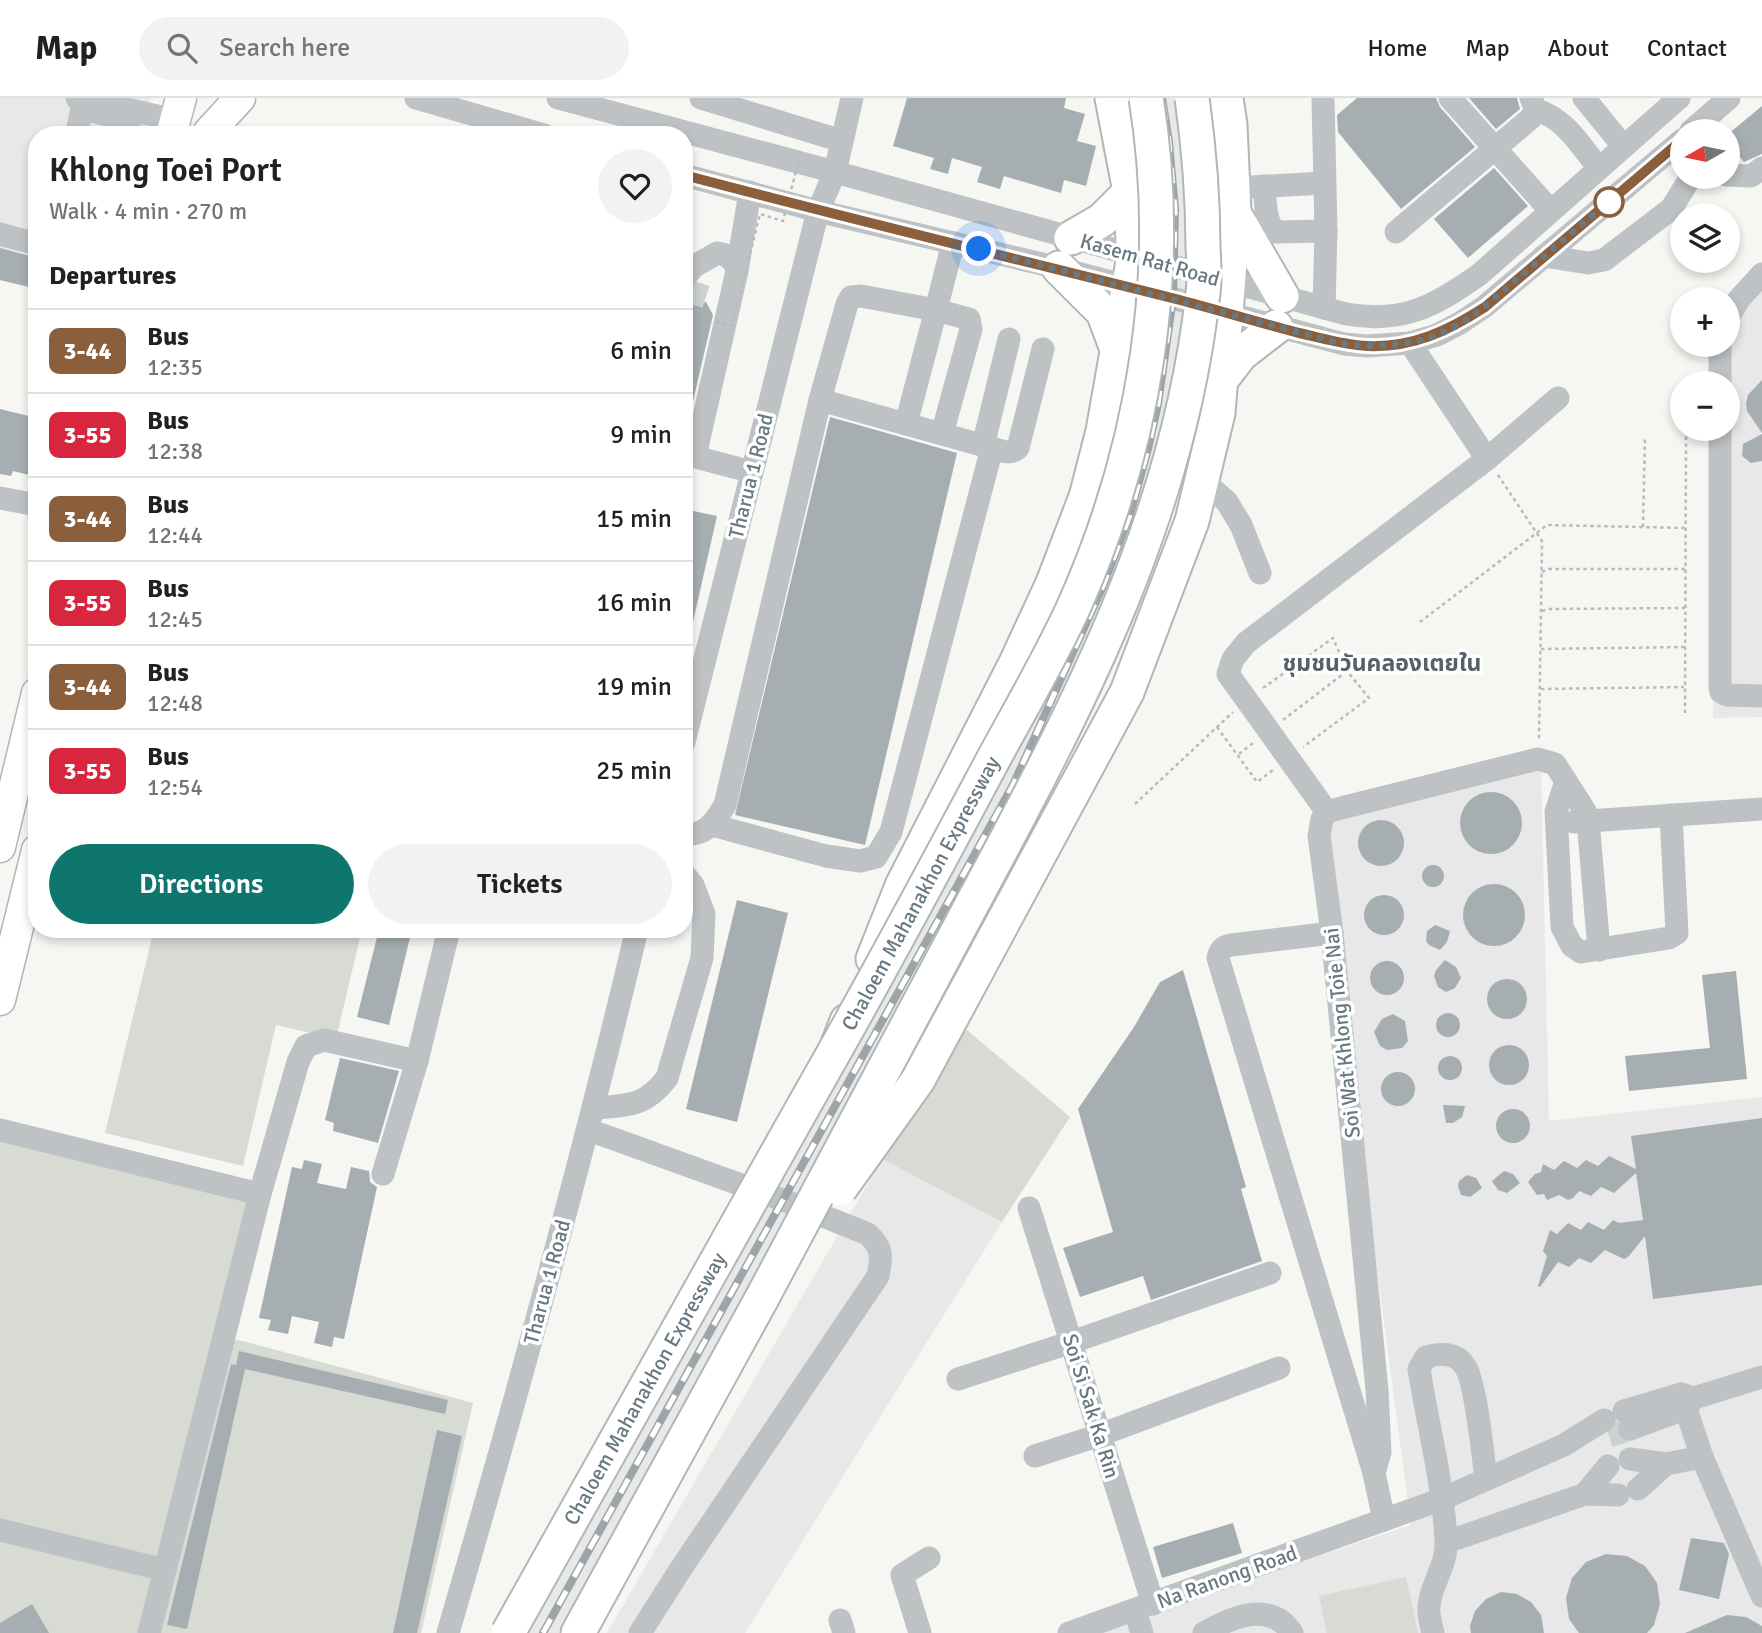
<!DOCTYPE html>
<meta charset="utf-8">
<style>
body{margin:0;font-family:Signika,"Noto Sans Thai",sans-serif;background:#f2f2f2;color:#202124;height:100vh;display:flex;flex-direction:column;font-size:26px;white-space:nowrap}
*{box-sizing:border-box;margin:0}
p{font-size:23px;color:#757577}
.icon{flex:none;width:38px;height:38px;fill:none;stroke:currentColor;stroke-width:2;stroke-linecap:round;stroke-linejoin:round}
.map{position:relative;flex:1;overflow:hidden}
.details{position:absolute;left:28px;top:28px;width:665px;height:812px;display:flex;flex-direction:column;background:#fff;border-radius:28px;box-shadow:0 4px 10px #0003}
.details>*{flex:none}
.badge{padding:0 14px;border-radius:10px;font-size:24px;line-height:46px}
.needle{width:46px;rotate:261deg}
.buttons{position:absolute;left:1670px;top:21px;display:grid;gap:14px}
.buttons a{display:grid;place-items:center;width:70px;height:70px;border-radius:50%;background:#fff;box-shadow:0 4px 10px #0003;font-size:35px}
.you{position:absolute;width:35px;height:35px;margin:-18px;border:5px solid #fff;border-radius:50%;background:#1a73e8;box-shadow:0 0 0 10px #1a73e833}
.map>.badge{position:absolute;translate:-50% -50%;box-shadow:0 0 0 4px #fff}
h2{padding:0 21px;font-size:26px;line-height:63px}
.round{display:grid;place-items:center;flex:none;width:74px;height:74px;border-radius:37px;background:#f2f2f2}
.summary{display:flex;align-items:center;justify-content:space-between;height:119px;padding:0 21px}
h1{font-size:33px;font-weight:600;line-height:52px}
.button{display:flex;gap:14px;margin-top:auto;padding:14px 21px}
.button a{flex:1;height:80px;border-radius:42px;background:#0f766e;color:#fff;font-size:28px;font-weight:600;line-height:80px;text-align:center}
.button a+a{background:#f2f2f2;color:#202124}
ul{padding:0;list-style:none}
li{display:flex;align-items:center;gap:21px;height:84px;padding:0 21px;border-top:2px solid #e0e0e0}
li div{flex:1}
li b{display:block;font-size:26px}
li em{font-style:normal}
li .badge{min-width:77px;font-weight:700;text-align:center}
header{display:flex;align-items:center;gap:42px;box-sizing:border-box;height:98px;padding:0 35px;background:#fff;border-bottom:2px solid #e0e0e0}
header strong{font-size:33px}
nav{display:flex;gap:38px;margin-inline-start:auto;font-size:24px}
.search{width:490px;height:63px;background:#f2f2f2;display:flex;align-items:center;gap:18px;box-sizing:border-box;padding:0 24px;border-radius:38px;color:#757577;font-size:26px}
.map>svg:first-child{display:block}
.built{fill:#e7e8e7}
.green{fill:#d7dbd3}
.building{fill:#a6aeb2}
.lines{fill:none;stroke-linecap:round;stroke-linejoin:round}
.minor-tunnel{stroke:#cbd0d1;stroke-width:23;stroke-dasharray:23 11;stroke-linecap:butt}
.major-casing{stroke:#afb5b8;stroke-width:33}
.highway-casing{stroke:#b1b6b8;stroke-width:37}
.path{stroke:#b8bbbd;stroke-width:2.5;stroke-dasharray:3.5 3.5;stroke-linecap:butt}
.minor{stroke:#bec2c5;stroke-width:23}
.major{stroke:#fff;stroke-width:30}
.highway{stroke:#fff;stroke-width:33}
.rail-casing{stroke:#9ea5a9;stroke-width:8}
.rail{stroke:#fff;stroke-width:5;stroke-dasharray:16;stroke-linecap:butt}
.highway-bridge-casing{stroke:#b1b6b8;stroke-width:37;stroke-linecap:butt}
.path-bridge{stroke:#b8bbbd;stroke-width:2.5;stroke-dasharray:3.5 3.5;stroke-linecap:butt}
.highway-bridge{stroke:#fff;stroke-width:33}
.line-casing{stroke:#fff;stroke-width:16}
.line{stroke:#8b5e3c;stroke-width:10}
.walk{stroke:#687982;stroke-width:7;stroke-dasharray:0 12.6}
.stop-dot{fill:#fff;stroke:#8b5e3c;stroke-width:3.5}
.labels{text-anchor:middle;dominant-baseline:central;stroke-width:7;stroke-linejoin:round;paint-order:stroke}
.street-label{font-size:21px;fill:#687982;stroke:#fff}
.neighbourhood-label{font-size:23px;font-weight:bold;fill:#556168;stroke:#fff}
</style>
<header>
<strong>Map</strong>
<div class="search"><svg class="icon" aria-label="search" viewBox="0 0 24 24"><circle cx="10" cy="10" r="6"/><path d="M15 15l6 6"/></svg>Search here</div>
<nav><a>Home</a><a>Map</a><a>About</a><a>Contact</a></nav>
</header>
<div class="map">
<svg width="1762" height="1535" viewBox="0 0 1762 1535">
<rect width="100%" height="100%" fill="#f6f6f3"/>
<g class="built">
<path d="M 0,0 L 150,0 L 143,37 L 37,37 L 37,191 L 0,182 Z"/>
<path d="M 1149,0 L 1175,0 L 1181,42 L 1187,110 L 1187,170 L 1185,201 L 1170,308 L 1129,457 L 949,834 L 559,1535 L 520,1535 L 1071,530 Z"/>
<path d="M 1762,175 L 1762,619 L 1713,620 L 1713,331 L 1727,331 L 1727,211 Z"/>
<path d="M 1541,662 L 1549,1023 L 1762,999 L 1762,1535 L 1088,1535 L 1411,1427 L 1317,720 Z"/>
<path d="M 882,1061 L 1002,1124 L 745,1535 L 607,1535 Z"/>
</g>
<g class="green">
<path d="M 154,831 L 362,831 L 336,941 L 276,927 L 243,1068 L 105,1035 Z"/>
<path d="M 960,926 L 1070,1019 L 1002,1124 L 882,1061 Z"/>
<path d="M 0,1042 L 249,1102 L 215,1238 L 247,1244 L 473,1305 L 421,1535 L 0,1535 Z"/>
<path d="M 1406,1479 L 1418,1535 L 1327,1535 L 1319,1498 Z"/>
</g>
<g class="building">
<path d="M 907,0 L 1066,0 L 1064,10 L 1085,16 L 1077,43 L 1096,48 L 1086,88 L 1064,82 L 1061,95 L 1004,78 L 1000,91 L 977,84 L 982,69 L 952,60 L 948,76 L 930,71 L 934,60 L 893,48 Z"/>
<path d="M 1357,0 L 1436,0 L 1440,9 L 1475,49 L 1401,111 L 1338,34 L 1337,17 Z"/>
<path d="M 1469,0 L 1517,0 L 1520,11 L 1496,31 Z"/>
<path d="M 1762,8 L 1762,56 L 1744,64 L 1727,43 L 1727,37 Z"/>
<path d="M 1494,70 L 1528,108 L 1468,160 L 1434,121 Z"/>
<path d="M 0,150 L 37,160 L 37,191 L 0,182 Z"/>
<path d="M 706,204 L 713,217 L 684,342 L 684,208 Z"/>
<path d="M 1762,282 L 1762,335 L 1747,313 L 1746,305 L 1748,297 Z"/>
<path d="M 0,311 L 37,320 L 37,379 L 13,373 L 11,378 L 0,376 Z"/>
<path d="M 830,319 L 957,355 L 865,747 L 735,717 Z"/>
<path d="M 1762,336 L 1762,363 L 1751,365 L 1742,358 L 1743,346 Z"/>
<path d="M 684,411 L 717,418 L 690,537 L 684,537 Z"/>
<circle cx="1491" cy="725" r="31"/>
<circle cx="1381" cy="745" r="23"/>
<circle cx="1433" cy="778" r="11"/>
<circle cx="1494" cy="817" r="31"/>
<circle cx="1384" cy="817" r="20"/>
<path d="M 737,802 L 788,815 L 737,1024 L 686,1011 Z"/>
<path d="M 1435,827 L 1450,833 L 1447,844 L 1440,852 L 1429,847 L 1426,843 L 1427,833 Z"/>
<path d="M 379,831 L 412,831 L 389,927 L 357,919 Z"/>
<path d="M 1445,862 L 1456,869 L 1461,880 L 1455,890 L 1446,894 L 1438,889 L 1434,878 L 1436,872 Z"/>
<circle cx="1387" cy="880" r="17"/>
<path d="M 1183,872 L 1246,1089 L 1241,1091 L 1262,1163 L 1151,1202 L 1143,1178 L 1080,1199 L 1063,1150 L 1113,1134 L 1078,1011 L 1134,929 L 1160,884 Z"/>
<path d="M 1736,873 L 1747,981 L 1629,993 L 1625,958 L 1710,950 L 1702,877 Z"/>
<circle cx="1507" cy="901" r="20"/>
<circle cx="1448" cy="927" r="12"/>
<path d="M 1393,916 L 1405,923 L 1408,943 L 1402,950 L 1387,952 L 1380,948 L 1374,934 L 1382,921 Z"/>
<circle cx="1509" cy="967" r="20"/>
<circle cx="1450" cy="970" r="12"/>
<path d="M 340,960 L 399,973 L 378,1045 L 333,1033 L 334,1025 L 325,1022 Z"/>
<circle cx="1398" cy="991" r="17"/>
<path d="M 1443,1007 L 1465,1008 L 1462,1019 L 1453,1025 L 1446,1025 Z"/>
<circle cx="1513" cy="1028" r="17"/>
<path d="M 1762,1020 L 1762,1187 L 1653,1201 L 1645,1138 L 1628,1159 L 1624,1161 L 1605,1152 L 1591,1165 L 1579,1160 L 1569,1169 L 1558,1164 L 1540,1189 L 1538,1188 L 1547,1158 L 1543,1153 L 1550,1132 L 1557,1136 L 1568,1125 L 1581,1132 L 1588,1124 L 1604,1132 L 1613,1122 L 1619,1125 L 1643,1122 L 1636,1075 L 1614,1095 L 1601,1089 L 1591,1098 L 1579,1093 L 1573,1100 L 1568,1102 L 1559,1097 L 1547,1102 L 1544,1096 L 1537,1097 L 1528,1084 L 1535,1076 L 1541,1074 L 1543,1066 L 1554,1072 L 1564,1063 L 1577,1070 L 1586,1062 L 1598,1068 L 1609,1058 L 1636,1071 L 1631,1038 Z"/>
<path d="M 304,1062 L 322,1066 L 317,1085 L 346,1091 L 351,1069 L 369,1073 L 370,1084 L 377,1089 L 344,1241 L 334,1239 L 332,1249 L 314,1245 L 319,1224 L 292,1218 L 288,1236 L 268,1232 L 271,1222 L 259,1220 L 292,1069 L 302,1071 Z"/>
<path d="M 1504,1073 L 1513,1076 L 1520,1085 L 1507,1095 L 1498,1092 L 1492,1083 Z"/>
<path d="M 1467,1077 L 1476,1080 L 1482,1090 L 1470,1099 L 1461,1097 L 1458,1088 L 1459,1083 Z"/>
<path d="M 239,1253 L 448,1302 L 445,1316 L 245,1271 L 187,1531 L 167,1527 L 231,1266 L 236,1267 Z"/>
<path d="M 437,1332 L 462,1338 L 417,1535 L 393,1535 Z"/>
<path d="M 1233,1425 L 1242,1455 L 1162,1480 L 1153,1449 Z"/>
<path d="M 1691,1440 L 1724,1445 L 1729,1456 L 1719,1501 L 1679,1492 Z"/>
<path d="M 1606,1456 L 1627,1458 L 1645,1468 L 1657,1485 L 1660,1506 L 1654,1527 L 1647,1535 L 1579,1535 L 1569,1521 L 1566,1500 L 1572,1480 L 1586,1464 Z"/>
<path d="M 1501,1494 L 1517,1496 L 1531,1504 L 1541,1517 L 1544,1535 L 1471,1535 L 1470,1528 L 1475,1513 L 1486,1501 Z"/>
<path d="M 32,1506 L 49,1535 L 0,1535 L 0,1525 Z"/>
<path d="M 1727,1517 L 1746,1519 L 1762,1528 L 1762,1535 L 1685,1535 Z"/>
</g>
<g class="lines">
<g class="minor-tunnel">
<path d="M 684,192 L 716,202"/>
<path d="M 1609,1338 L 1630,1331"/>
</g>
<g class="major-casing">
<g id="major">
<path d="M 208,35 L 240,0"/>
<path d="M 171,37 L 181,0"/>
<path d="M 0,749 L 37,595"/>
<path d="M 0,902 L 37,752"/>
</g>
</g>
<g class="highway-casing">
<g id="highway">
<path d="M 1234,115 L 1282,198"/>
<path d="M 1071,140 L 1102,122 L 1130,94"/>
<path d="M 1059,170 L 1103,214 L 1118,254"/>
<path d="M 1221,282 L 1241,256 L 1276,229"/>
<path d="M 1127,594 L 1192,423 L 1218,315 L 1234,115 L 1230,27 L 1226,0"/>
<path d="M 873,861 L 902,788 L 1016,565 L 1053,485 L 1086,399 L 1103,333 L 1134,158 L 1130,94 L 1112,0"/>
<path d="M 789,1034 L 837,949 L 847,923"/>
<path d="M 578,1535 L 762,1200"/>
</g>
</g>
<g class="path">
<path d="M 1498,377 L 1542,443 L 1539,641"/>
<path d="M 1643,429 L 1645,338"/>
<path d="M 1542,474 L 1549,471 L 1685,471"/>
<path d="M 1542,513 L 1548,511 L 1685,510"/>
<path d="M 1420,524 L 1547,427 L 1686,430"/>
<path d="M 1541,551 L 1685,549"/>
<path d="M 1263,590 L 1333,540 L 1347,573 L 1369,600 L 1303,649"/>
<path d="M 1541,591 L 1684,589"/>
<path d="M 1685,615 L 1686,331"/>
<path d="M 1283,622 L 1347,573"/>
<path d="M 1217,629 L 1257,684 L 1273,672"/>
<path d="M 1239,656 L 1253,645"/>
<path d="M 1135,706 L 1233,614"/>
</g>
<g class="minor">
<path d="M 77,0 L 175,22"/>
<path d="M 416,0 L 544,37"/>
<path d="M 558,0 L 835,74 L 1346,216 C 1403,226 1435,208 1480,176 L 1679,0"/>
<path d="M 701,0 L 842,43"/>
<path d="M 1323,0 L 1326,133 L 1324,210"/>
<path d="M 1450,0 L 1550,112"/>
<path d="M 1584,0 L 1623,48"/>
<path d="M 1536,12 C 1565,20 1580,47 1598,69"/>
<path d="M 1691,33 L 1729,0"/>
<path d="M 76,37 L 82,11 L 130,22 L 126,37"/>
<path d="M 684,77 L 818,113 L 1059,170 L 1344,246 L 1367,248 L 1410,245 L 1437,237 L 1460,225 L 1484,209 L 1682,42"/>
<path d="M 1727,77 L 1751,78 L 1762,70"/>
<path d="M 1264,88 C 1266,103 1264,124 1276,134 L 1326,133"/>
<path d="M 1251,89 L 1324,85"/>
<path d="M 1396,134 L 1531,20 L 1536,12 L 1531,0"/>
<path d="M 0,136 L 37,146"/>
<path d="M 1544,158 L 1588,165 L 1604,162 L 1671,111 L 1691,79"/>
<path d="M 737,173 L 750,94"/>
<path d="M 687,177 L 693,169 L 717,155 C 728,156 735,162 737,173 L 695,358"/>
<path d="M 1727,221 L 1739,201 L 1762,176"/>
<path d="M 1720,285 L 1720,247"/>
<path d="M 906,326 L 936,212 L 969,221 L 971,231 L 942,336"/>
<path d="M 1720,331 L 1720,590 L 1721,594 L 1727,597 L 1762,598"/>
<path d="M 983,348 L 1009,241"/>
<path d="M 992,350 C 1002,353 1010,357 1018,350 L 1043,251"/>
<path d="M 684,356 L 752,374"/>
<path d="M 1487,361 L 1558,300"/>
<path d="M 1202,382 L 1227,404 L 1241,427 L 1260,475"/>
<path d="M 0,400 L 37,407"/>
<path d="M 684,644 L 818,113 L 835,74 L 852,0"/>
<path d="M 1566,683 L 1556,714 L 1562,829 L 1572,848 L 1581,854 L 1669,840 L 1677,835 L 1671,717"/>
<path d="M 1327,714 L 1228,576 L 1233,561 L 1246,545 L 1487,361 L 1410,245"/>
<path d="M 1574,724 L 1762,711"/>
<path d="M 712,727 L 826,758 L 860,763 L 876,759 L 891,734 L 992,350 L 820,302"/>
<path d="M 684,737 C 708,736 713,726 725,707 L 820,302 L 847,206 L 851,199 L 861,198 L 936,212 L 953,145"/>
<path d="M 1332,835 L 1231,847 C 1223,849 1220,851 1218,860 L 1374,1375 L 1384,1422"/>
<path d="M 594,1010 C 628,1007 645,1009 667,980 L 702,860 L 704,816 L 693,787 L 684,776"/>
<path d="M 0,1032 L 260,1096"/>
<path d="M 589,1032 L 783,1102 L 868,1136 C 883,1151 882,1158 878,1178 L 680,1472 L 640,1535"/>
<path d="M 383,1076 L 417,963 L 449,831"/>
<path d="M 1029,1110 L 1153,1506"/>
<path d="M 958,1281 L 1072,1244 L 1270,1175"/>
<path d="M 1681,1296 L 1702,1359 L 1762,1498"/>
<path d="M 1624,1313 L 1681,1296 L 1694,1300 L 1762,1279"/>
<path d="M 1630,1331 L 1685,1311 L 1694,1300"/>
<path d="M 1035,1358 L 1100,1337 L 1279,1270"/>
<path d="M 1630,1361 L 1666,1366 L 1702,1359"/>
<path d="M 1374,1375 L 1380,1354 L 1377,1292 L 1332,835 L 1319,738 L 1322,721 L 1327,714 L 1341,710 L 1538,661 L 1555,666 L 1585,713 L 1588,722 L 1599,852"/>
<path d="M 1638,1391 L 1666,1366"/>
<path d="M 1585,1396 L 1608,1368"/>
<path d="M 0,1432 L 165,1472 L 260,1096 L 298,964 L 306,948 L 324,942 L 417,963"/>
<path d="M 1447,1444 L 1585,1396 L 1618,1397"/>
<path d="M 1135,1513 L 1142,1535"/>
<path d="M 840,1522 L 844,1535"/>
<path d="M 149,1535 L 165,1472"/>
<path d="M 448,1535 C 516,1302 581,1068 637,831"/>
<path d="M 920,1535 L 902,1477 L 929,1460"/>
<path d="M 1069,1535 L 1442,1401 L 1564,1347 L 1604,1322"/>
<path d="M 1204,1535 C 1232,1519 1270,1502 1292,1535"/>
<path d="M 1433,1535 C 1431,1527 1428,1517 1429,1508 C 1431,1484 1448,1467 1446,1442 C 1443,1384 1428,1328 1419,1271 L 1426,1259 C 1439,1255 1456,1254 1465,1268 C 1476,1285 1483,1358 1486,1381"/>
</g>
<use href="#major" class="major"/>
<use href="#highway" class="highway"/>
<g class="rail-casing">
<path id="rail" d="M 543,1535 L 1013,687 L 1103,488 L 1130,417 L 1148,351 L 1158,306 L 1173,200 L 1175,111 L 1169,44 L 1162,0"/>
</g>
<use href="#rail" class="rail"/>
<g class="highway-bridge-casing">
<g id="highway-bridge">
<path id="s1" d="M 837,949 C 888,858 937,767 986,675 C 1015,620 1050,562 1075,506 C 1145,348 1174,171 1146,0"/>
<path d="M 840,1091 L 918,982 L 1127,594"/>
<path d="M 762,1200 C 832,1069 901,939 971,808 C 1077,610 1178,423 1203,195 C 1205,180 1204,165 1203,150 C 1203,99 1199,50 1192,0"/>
<path id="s2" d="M 508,1535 L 789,1034"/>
</g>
</g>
<path class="path-bridge" d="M 716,224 L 732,228 L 760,116 L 783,123 L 801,54"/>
<use href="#highway-bridge" class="highway-bridge"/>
</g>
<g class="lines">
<g class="line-casing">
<path id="line" d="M 684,77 C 846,120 1009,159 1172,200 C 1215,211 1257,224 1299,235 C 1322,240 1344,247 1367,248 C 1412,250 1448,233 1485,209 L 1682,42"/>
</g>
<use href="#line" class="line"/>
<path class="walk" d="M 979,151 L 1344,246 C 1375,249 1405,248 1434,238 C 1467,226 1493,202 1518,180 C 1548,155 1578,129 1609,104"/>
</g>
<circle class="stop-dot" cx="1609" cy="104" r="14"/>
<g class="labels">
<g class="street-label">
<text transform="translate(1150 162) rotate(16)">Kasem Rat Road</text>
<text transform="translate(751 378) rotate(-76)">Tharua 1 Road</text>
<text stroke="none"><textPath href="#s1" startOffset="175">Chaloem Mahanakhon Expressway</textPath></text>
<text transform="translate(1342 935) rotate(-96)">Soi Wat Khlong Toie Nai</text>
<text transform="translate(547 1184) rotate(-75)">Tharua 1 Road</text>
<text stroke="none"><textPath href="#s2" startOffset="280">Chaloem Mahanakhon Expressway</textPath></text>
<text transform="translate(1091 1308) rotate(73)">Soi Si Sak Ka Rin</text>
<text transform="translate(1227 1479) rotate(-20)">Na Ranong Road</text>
</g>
<g class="neighbourhood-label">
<text x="1382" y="565">ชุมชนวันคลองเตยใน</text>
</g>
</g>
</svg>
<div class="buttons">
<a><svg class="needle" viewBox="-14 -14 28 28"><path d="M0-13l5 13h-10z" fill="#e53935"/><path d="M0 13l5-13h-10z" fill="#757577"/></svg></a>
<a><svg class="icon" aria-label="layers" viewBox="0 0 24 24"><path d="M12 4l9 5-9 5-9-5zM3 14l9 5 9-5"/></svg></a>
<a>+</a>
<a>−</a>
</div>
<div class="you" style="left:979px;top:151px"></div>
<section class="details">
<div class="summary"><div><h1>Khlong Toei Port</h1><p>Walk · 4 min · 270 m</p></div><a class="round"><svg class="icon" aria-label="heart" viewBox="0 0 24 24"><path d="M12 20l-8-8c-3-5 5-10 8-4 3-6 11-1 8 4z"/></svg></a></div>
<h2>Departures</h2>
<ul>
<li><span class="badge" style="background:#8b5e3c;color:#fff">3-44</span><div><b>Bus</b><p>12:35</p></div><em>6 min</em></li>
<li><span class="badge" style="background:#d7263d;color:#fff">3-55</span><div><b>Bus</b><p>12:38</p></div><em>9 min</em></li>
<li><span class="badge" style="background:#8b5e3c;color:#fff">3-44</span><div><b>Bus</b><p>12:44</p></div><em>15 min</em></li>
<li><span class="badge" style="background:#d7263d;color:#fff">3-55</span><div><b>Bus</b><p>12:45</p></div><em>16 min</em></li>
<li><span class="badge" style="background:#8b5e3c;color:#fff">3-44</span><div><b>Bus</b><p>12:48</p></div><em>19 min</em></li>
<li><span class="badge" style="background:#d7263d;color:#fff">3-55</span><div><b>Bus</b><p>12:54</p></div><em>25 min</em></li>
</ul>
<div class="button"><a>Directions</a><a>Tickets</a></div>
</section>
</div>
